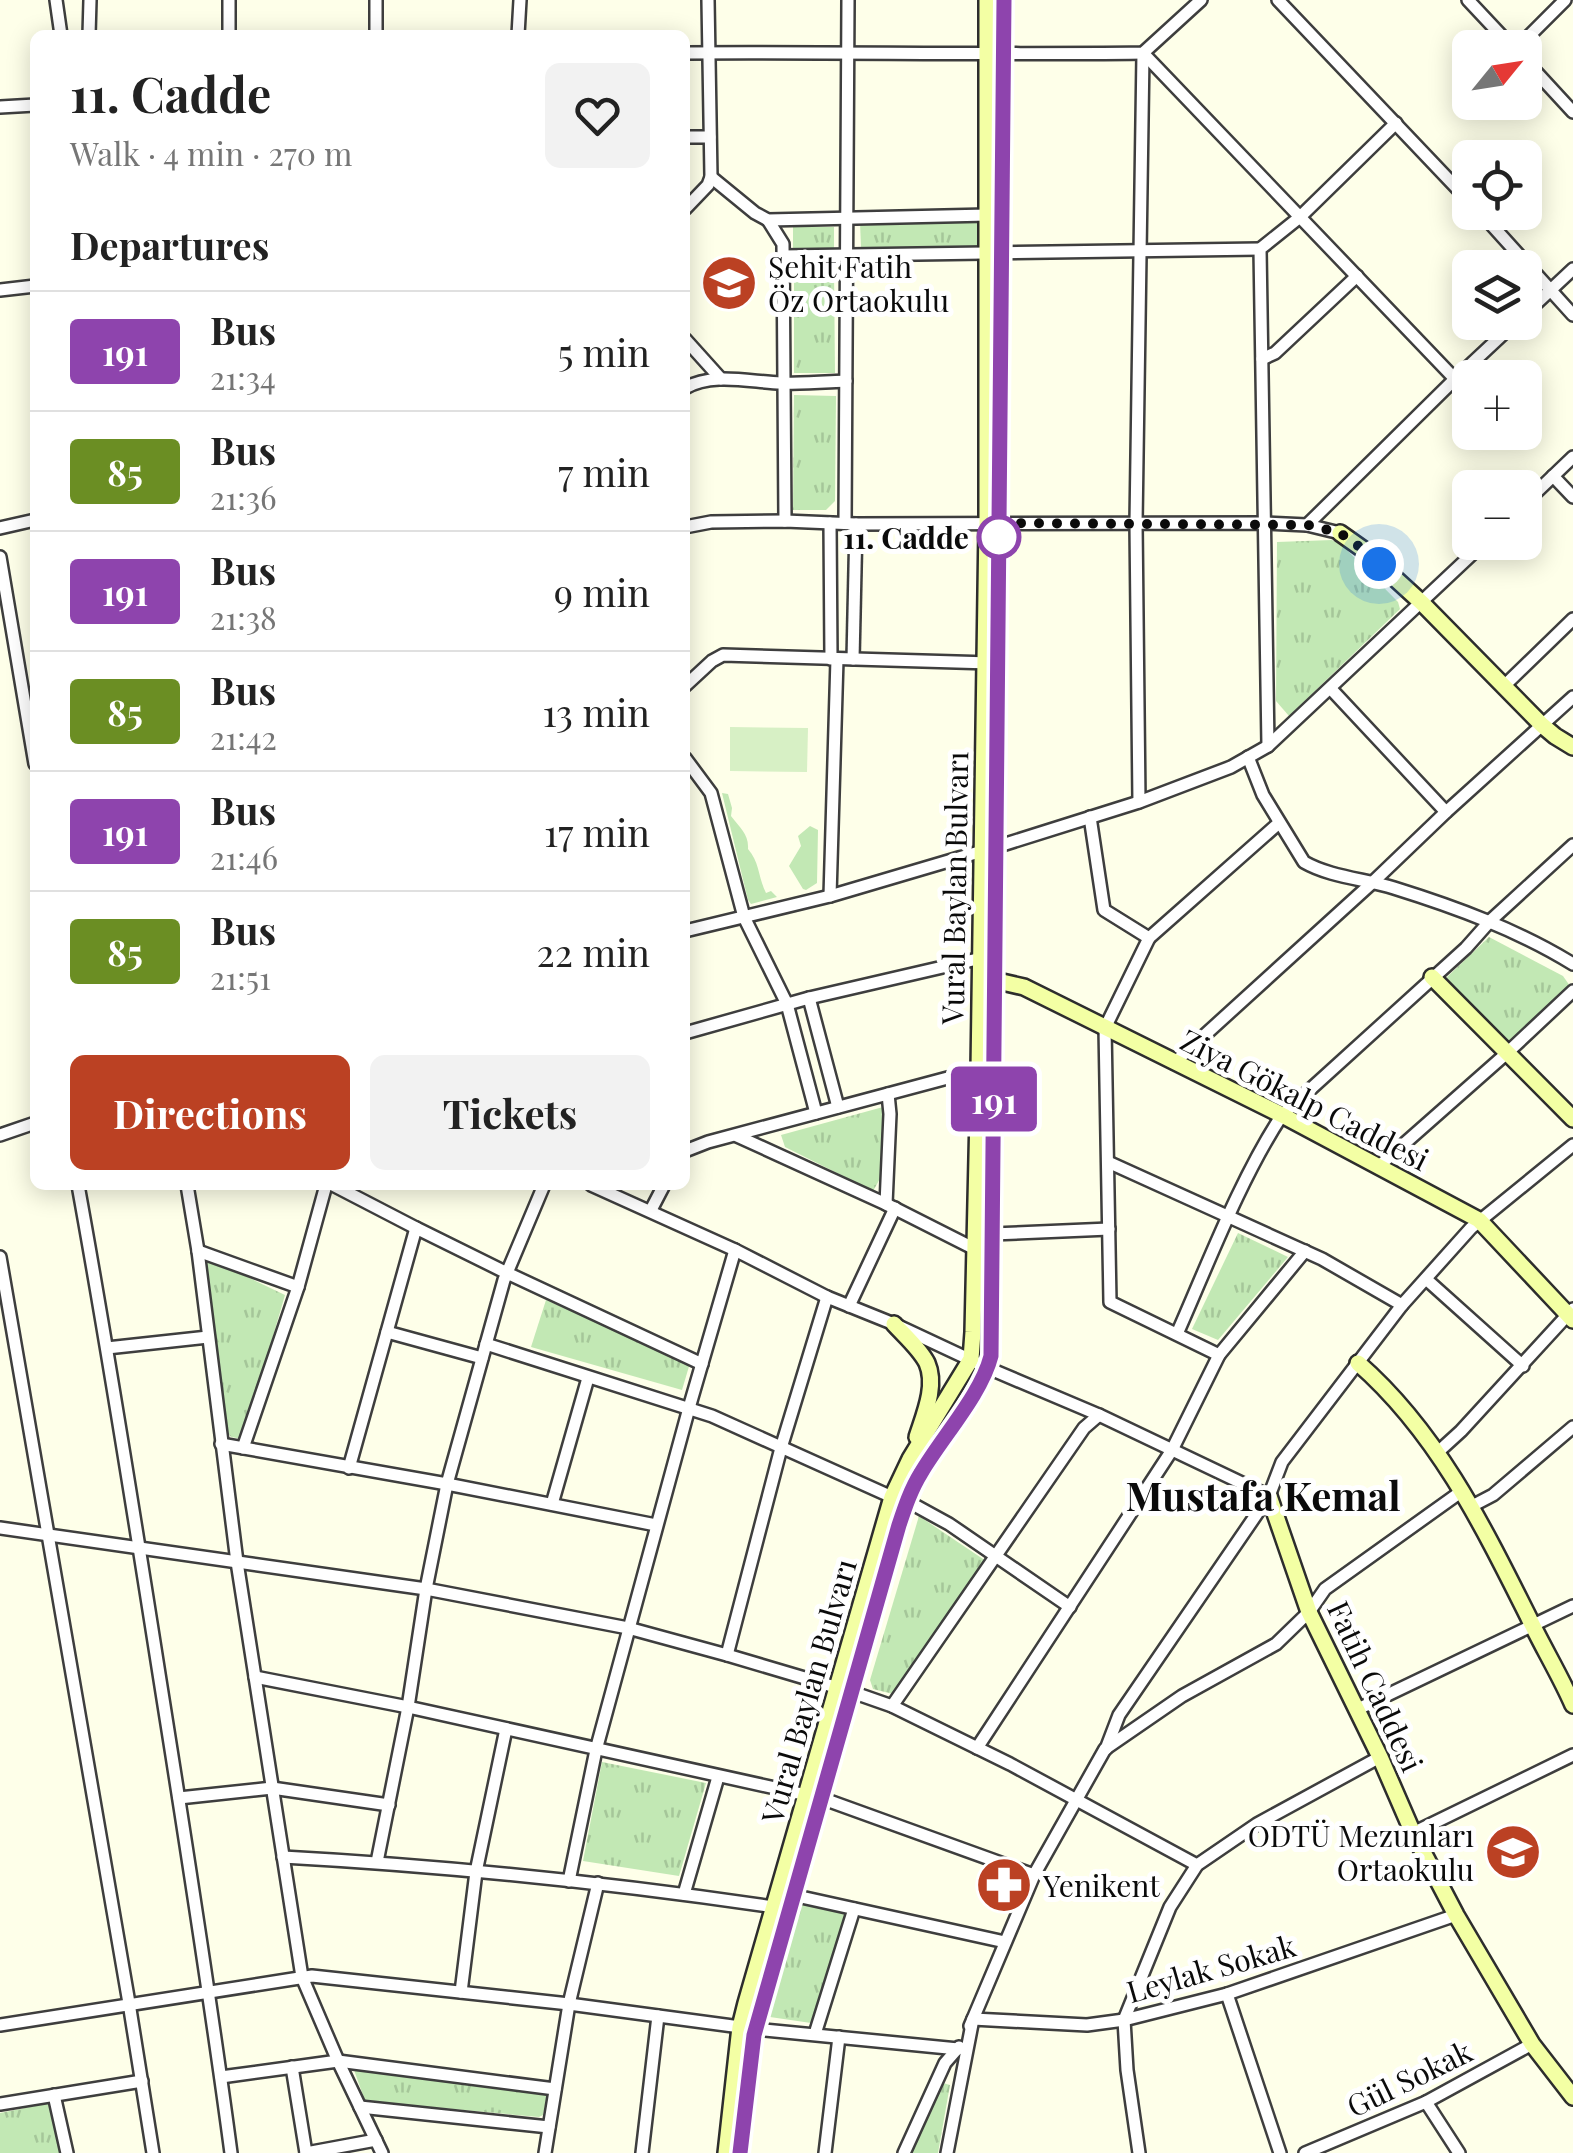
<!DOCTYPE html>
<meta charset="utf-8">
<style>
body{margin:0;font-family:"Playfair Display",serif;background:#f2f2f2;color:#222;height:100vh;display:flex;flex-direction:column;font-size:38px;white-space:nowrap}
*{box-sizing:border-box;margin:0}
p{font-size:32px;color:#767676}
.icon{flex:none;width:55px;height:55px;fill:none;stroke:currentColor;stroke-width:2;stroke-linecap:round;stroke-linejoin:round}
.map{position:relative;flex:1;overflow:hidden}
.drawer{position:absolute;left:30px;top:30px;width:660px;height:1160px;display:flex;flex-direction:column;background:#fff;border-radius:15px;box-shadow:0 5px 25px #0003}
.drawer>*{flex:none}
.badge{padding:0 20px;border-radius:8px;font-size:35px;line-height:65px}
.needle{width:65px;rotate:60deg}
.controls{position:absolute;left:1452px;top:30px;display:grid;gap:20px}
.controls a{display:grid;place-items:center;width:90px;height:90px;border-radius:15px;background:#fff;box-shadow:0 5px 25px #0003;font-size:50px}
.you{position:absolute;width:50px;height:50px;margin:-25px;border:8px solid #fff;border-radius:50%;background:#1a73e8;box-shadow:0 0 0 15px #1a73e833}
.map>.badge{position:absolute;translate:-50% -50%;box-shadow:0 0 0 5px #fff}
h2{padding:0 40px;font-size:38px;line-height:90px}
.round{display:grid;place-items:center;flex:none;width:105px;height:105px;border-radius:15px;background:#f2f2f2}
.summary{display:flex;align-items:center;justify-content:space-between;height:170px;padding:0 40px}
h1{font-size:48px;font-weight:700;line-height:75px}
.action{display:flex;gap:20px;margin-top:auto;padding:20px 40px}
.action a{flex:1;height:115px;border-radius:15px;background:#bb4123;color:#fff;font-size:40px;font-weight:700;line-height:115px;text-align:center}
.action a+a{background:#f2f2f2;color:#222}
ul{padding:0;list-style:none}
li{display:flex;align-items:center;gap:30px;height:120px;padding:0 40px;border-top:2px solid #e0e0e0}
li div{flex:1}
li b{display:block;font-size:38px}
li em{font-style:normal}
li .badge{min-width:110px;font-weight:700;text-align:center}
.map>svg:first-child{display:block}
.grass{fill:#c2e8b4}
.park{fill:url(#park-tufts)}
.pitch{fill:#d7f0c5}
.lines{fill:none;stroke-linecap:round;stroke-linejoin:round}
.street-casing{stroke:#3e3e3e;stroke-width:16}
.secondary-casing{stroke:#2d2d2d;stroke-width:20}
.street{stroke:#fff;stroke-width:11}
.secondary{stroke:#f3ffa4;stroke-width:15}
.line-casing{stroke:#fff;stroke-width:22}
.line{stroke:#8e44ad;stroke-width:15}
.walk{stroke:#0b0b0b;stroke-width:10;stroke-dasharray:0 18}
.stop-dot{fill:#fff;stroke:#8e44ad;stroke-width:5}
.labels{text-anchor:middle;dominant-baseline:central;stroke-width:10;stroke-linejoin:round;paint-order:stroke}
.poi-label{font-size:30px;fill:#0b0b0b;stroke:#fff;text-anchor:start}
.stop-label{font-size:30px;font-weight:bold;fill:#0b0b0b;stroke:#fff;text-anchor:end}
.street-label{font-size:30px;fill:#0b0b0b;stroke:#fff}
.district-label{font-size:40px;font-weight:bold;fill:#0b0b0b;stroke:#fff}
</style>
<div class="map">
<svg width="1573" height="2153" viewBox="0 0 1573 2153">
<defs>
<pattern id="park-tufts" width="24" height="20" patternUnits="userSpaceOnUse" patternTransform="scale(2.5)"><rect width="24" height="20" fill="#c2e8b4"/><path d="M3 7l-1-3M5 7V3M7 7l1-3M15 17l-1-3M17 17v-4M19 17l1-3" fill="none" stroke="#a5c699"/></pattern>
</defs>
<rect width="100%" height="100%" fill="#feffe9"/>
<g class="grass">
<path d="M 722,793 L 728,794 L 732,808 L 731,816 C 740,828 749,834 748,849 C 760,863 758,877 766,893 L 771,891 L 777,897 L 751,904 L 748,900 Z"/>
<path d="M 810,826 L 818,830 L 817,883 L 806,890 L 803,889 L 789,866 L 801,846 L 798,836 Z"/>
</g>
<g class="park">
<path d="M 978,220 L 977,247 L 861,247 L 860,222 Z"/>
<rect x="793" y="227" width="41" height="27"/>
<path d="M 794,269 L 834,269 L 835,373 L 794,373 Z"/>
<path d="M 794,395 L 836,396 L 835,501 L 826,510 L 793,510 Z"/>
<path d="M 1332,540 L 1343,546 L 1398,602 L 1400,609 L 1289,716 L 1276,701 L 1277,542 Z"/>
<path d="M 1489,937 L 1563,976 L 1570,986 L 1509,1041 L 1446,978 Z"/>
<path d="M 883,1107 L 881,1177 L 873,1191 L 785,1147 L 781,1135 Z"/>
<path d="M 1238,1233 L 1288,1257 L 1218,1340 L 1192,1329 Z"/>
<path d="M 214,1261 L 285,1295 L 243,1439 L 231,1437 L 228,1433 L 204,1267 L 207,1263 Z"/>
<path d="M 546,1300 L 690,1363 L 682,1390 L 531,1347 Z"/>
<path d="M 919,1516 L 986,1561 L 893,1694 L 873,1689 L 870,1680 Z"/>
<path d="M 602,1762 L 706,1783 L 679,1876 L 583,1861 Z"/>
<path d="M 799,1901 L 847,1912 L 847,1917 L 816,2021 L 811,2023 L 770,2017 L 767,2015 Z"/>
<path d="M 354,2070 L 547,2095 L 543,2115 L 539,2117 L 365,2101 Z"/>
<path d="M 943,2083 L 950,2085 L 938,2153 L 911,2153 Z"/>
<path d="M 50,2103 L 60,2153 L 0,2153 L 0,2113 Z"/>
</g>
<path class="pitch" d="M 730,727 L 808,728 L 807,772 L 730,771 Z"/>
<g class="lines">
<g class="street-casing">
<g id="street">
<path d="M 56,0 L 61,35"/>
<path d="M 229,0 L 229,35"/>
<path d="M 1278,0 L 1470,202"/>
<path d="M 1468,0 L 1513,48"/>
<path d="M 89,35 L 90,0"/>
<path d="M 376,35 L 376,0"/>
<path d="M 518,35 L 520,0"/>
<path d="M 1517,48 L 1565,0"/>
<path d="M 685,53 C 838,52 990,55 1143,53 L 1201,0"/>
<path d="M 1143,53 L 1455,379"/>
<path d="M 1525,60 L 1573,112"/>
<path d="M 0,107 L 35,105"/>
<path d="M 685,137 L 710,137"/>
<path d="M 711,177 L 755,213 L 768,220 L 988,215"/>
<path d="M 685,209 L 708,185 L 711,177 L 708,0"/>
<path d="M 1480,212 L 1573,315"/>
<path d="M 768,220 L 783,244 L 785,521"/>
<path d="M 783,256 L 1260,249"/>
<path d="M 0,290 L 35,286"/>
<path d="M 1525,314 L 1573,269"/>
<path d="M 685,339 L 721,379"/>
<path d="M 1262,359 L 1275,353 L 1357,276"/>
<path d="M 685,388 C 713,372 750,382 781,383 C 803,384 825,382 846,381"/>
<path d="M 1553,476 L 1573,497"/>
<path d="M 1525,503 L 1573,457"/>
<path d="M 830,523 L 831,659"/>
<path d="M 845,523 L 848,0"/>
<path d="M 1307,525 L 1455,379 L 1516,322"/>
<path d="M 685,527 L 711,522 L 785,521 L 856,524 L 1264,523 L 1307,525 L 1340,533"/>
<path d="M 0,528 L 35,520"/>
<path d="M 0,557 L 35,764"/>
<path d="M 853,659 L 856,524"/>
<path d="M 685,686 L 712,661 L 723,655 L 990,663"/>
<path d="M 1504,686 L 1573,619"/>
<path d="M 1331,689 L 1446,812"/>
<path d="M 1268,746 L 1260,249 L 1300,217 L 1396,123"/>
<path d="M 1248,757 L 1263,795 L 1304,862 C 1330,877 1365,879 1394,888 C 1455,907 1518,930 1573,964"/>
<path d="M 685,758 L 711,793 L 744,917 L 787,1004 L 816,1113"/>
<path d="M 1139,802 L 1136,523 L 1143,53"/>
<path d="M 1090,817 L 1104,910 L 1149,938 L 1105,1028 L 1110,1302 L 1219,1355"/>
<path d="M 830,896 L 837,659"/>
<path d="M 685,931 L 830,896 L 996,847 L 1139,802 L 1231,767 L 1268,746 L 1485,542"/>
<path d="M 1149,938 L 1279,823"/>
<path d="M 809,998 L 838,1107"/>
<path d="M 685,1033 L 809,998 L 986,957"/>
<path d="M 1174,1063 L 1373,882 L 1446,812 L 1573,697"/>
<path d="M 0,1135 L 35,1123"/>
<path d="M 737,1136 L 886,1204 L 977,1250"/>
<path d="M 685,1151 L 708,1142 L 985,1068"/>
<path d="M 1108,1162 L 1322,1259 L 1402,1305"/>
<path d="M 1379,1166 L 1507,1053 L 1573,991"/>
<path d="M 78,1185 C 108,1350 134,1514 160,1680 C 185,1837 210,1995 231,2153"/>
<path d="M 187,1185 L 198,1251 L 237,1562 L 302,1977 L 338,2061 L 382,2153"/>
<path d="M 333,1185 L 416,1228"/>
<path d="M 591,1185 L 735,1250 L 827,1297 L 894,1324 L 988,1368 L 1099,1415 L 1269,1496"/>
<path d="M 886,1204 L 890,1114 L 888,1094"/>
<path d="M 651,1210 L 664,1185"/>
<path d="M 992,1234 L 1109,1229"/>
<path d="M 198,1251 L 298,1287"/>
<path d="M 0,1257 L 129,2003 L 153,2153"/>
<path d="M 1426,1279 L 1523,1366"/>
<path d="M 849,1306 L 895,1208"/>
<path d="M 387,1332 L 482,1358"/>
<path d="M 1177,1334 C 1208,1264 1240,1179 1282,1115 L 1466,948 L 1490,921 L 1573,845"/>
<path d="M 486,1344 L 712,1416 L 892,1497"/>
<path d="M 107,1348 L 208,1337"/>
<path d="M 221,1444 L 447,1484 L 656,1525"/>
<path d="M 243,1448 L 298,1287 L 326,1185"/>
<path d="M 1438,1452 L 1461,1431 L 1573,1309"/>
<path d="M 349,1468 L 416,1228 L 507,1273 L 702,1364"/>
<path d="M 907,1501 L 949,1524 L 1070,1607"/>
<path d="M 552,1504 L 588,1378"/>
<path d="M 1472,1506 L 1493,1495 L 1573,1427"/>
<path d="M 0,1528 L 426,1589 L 628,1628 L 727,1655 L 852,1692 L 892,1706 L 1010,1764 L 1197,1865"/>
<path d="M 727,1655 L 781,1448 L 827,1297"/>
<path d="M 255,1677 L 408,1707 L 807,1795"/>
<path d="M 892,1706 L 1084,1428 L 1099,1415"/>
<path d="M 1356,1710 L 1573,1606"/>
<path d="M 977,1748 L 1172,1450 L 1219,1355 L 1305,1251"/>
<path d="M 1106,1749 L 1119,1715 L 1269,1496 L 1282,1462 L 1402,1305 L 1471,1228 L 1573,1145"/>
<path d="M 179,1798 L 272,1788 L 389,1805"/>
<path d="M 821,1798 L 1034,1875"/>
<path d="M 1413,1833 L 1573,1755"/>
<path d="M 283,1857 C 447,1866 611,1883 774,1907"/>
<path d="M 377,1862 L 408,1707 L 426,1589 L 447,1484 L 504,1280 L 544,1185"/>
<path d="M 569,1881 L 596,1750 L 689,1408 L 735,1250"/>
<path d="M 684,1894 L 718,1777"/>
<path d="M 792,1895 L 1005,1942"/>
<path d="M 461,1992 L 476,1872 L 506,1729"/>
<path d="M 1227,1994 L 1280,2153"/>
<path d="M 0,2025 L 312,1976 L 569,2004 L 755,2029 L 958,2049"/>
<path d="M 970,2026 L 973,2019 L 1087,2025 L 1124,2020 L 1227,1994 L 1456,1915"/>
<path d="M 815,2034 L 854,1909"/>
<path d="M 292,2067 L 306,2153"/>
<path d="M 221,2077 L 338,2061 L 555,2089"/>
<path d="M 54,2095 L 67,2153"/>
<path d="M 1426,2102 L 1459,2153"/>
<path d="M 0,2104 L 142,2081"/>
<path d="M 360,2107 L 549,2127"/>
<path d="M 306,2153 L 376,2140"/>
<path d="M 545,2153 L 569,2004 L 598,1883"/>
<path d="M 642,2153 L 658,2016"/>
<path d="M 825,2153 L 839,2037"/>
<path d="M 904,2153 L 945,2063 L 959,2047"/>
<path d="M 947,2153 L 973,2019 L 1034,1875 L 1105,1749 L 1182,1696 L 1276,1644 L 1309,1612 L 1325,1589 L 1462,1491"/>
<path d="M 1139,2153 L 1127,2070 L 1124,2020 L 1170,1907 L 1197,1865 L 1257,1824 L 1380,1757"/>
<path d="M 1305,2153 L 1426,2102 L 1532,2044"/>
</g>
</g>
<g class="secondary-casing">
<g id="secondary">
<path d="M 1340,533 L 1364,550 L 1422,603 L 1542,725 L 1555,736 L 1573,747"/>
<path d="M 1432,977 L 1573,1119"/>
<path d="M 989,979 L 1024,987 L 1282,1115 L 1479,1220 L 1573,1320"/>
<path d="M 894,1324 C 905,1336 920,1349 927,1363 C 937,1386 924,1415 917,1437"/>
<path d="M 1358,1363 C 1436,1431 1482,1524 1528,1616 C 1542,1646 1560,1675 1573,1705"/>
<path d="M 1269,1496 L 1309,1612 L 1380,1757 L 1413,1833 L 1456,1915 L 1532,2044 L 1573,2097"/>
<path d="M 726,2153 L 740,2027 L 746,2003 L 892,1497 L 910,1459 L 971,1359 L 973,1332 L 979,1070 L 987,523 L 987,0"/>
<path d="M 740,2153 L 754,2035 L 899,1525 C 905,1507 911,1489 921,1473 C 942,1437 981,1396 991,1356 L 1004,0"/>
</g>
</g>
<use href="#street" class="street"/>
<use href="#secondary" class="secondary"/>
</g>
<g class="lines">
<g class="line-casing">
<path id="line" d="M 740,2153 L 754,2035 L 899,1525 C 905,1507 911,1489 921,1473 C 942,1437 981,1395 991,1356 L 1004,0"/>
</g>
<use href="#line" class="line"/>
<path class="walk" d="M 999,537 L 999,523 L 1308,525 L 1340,533 L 1364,550 L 1379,564"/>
</g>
<defs>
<g id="school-disc" transform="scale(2.875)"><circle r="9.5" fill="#bb4123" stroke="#fff"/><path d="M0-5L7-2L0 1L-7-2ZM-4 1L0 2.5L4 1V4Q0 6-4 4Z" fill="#fff"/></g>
<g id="pharmacy-disc" transform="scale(2.875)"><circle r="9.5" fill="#bb4123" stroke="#fff"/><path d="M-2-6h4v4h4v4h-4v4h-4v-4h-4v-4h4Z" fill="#fff"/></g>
</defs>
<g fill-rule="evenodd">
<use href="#school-disc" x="729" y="283"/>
<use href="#school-disc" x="1513" y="1852"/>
<use href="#pharmacy-disc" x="1004" y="1885"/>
</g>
<circle class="stop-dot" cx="999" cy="537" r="20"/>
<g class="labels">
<g class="poi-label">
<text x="768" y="266">Şehit Fatih<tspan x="768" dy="34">Öz Ortaokulu</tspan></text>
<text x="1474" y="1835" text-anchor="end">ODTÜ Mezunları<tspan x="1474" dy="34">Ortaokulu</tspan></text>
<text x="1043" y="1885">Yenikent</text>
</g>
<g class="stop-label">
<text x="969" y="537">11. Cadde</text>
</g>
<g class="street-label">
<text transform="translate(954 888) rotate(-89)">Vural Baylan Bulvarı</text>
<text transform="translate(1305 1099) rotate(27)">Ziya Gökalp Caddesi</text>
<text transform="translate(1376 1686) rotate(65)">Fatih Caddesi</text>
<text transform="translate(808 1691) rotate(-74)">Vural Baylan Bulvarı</text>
<text transform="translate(1211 1968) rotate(-16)">Leylak Sokak</text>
<text transform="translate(1409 2078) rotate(-26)">Gül Sokak</text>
</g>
<g class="district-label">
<text x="1263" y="1494">Mustafa Kemal</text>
</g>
</g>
</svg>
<div class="controls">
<a><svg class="needle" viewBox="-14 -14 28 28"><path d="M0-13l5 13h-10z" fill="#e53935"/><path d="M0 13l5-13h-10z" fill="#767676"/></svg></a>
<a><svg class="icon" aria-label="locate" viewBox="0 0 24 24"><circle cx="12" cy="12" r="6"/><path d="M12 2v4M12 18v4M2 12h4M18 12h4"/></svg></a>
<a><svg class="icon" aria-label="layers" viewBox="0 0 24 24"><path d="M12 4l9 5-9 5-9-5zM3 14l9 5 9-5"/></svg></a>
<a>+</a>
<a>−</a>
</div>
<div class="you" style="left:1379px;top:564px"></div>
<b class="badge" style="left:994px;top:1099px;background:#8e44ad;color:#fff">191</b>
<section class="drawer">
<div class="summary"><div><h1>11. Cadde</h1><p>Walk · 4 min · 270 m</p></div><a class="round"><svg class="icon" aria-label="heart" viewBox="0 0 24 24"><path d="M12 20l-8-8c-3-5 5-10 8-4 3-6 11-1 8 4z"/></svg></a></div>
<h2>Departures</h2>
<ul>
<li><span class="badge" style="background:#8e44ad;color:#fff">191</span><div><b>Bus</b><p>21:34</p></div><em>5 min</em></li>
<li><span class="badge" style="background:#6b8e23;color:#fff">85</span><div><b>Bus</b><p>21:36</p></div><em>7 min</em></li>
<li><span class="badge" style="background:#8e44ad;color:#fff">191</span><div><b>Bus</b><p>21:38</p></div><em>9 min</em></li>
<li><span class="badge" style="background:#6b8e23;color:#fff">85</span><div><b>Bus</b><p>21:42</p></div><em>13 min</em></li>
<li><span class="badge" style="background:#8e44ad;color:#fff">191</span><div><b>Bus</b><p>21:46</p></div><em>17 min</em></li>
<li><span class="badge" style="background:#6b8e23;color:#fff">85</span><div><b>Bus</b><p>21:51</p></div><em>22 min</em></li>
</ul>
<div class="action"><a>Directions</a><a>Tickets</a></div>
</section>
</div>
